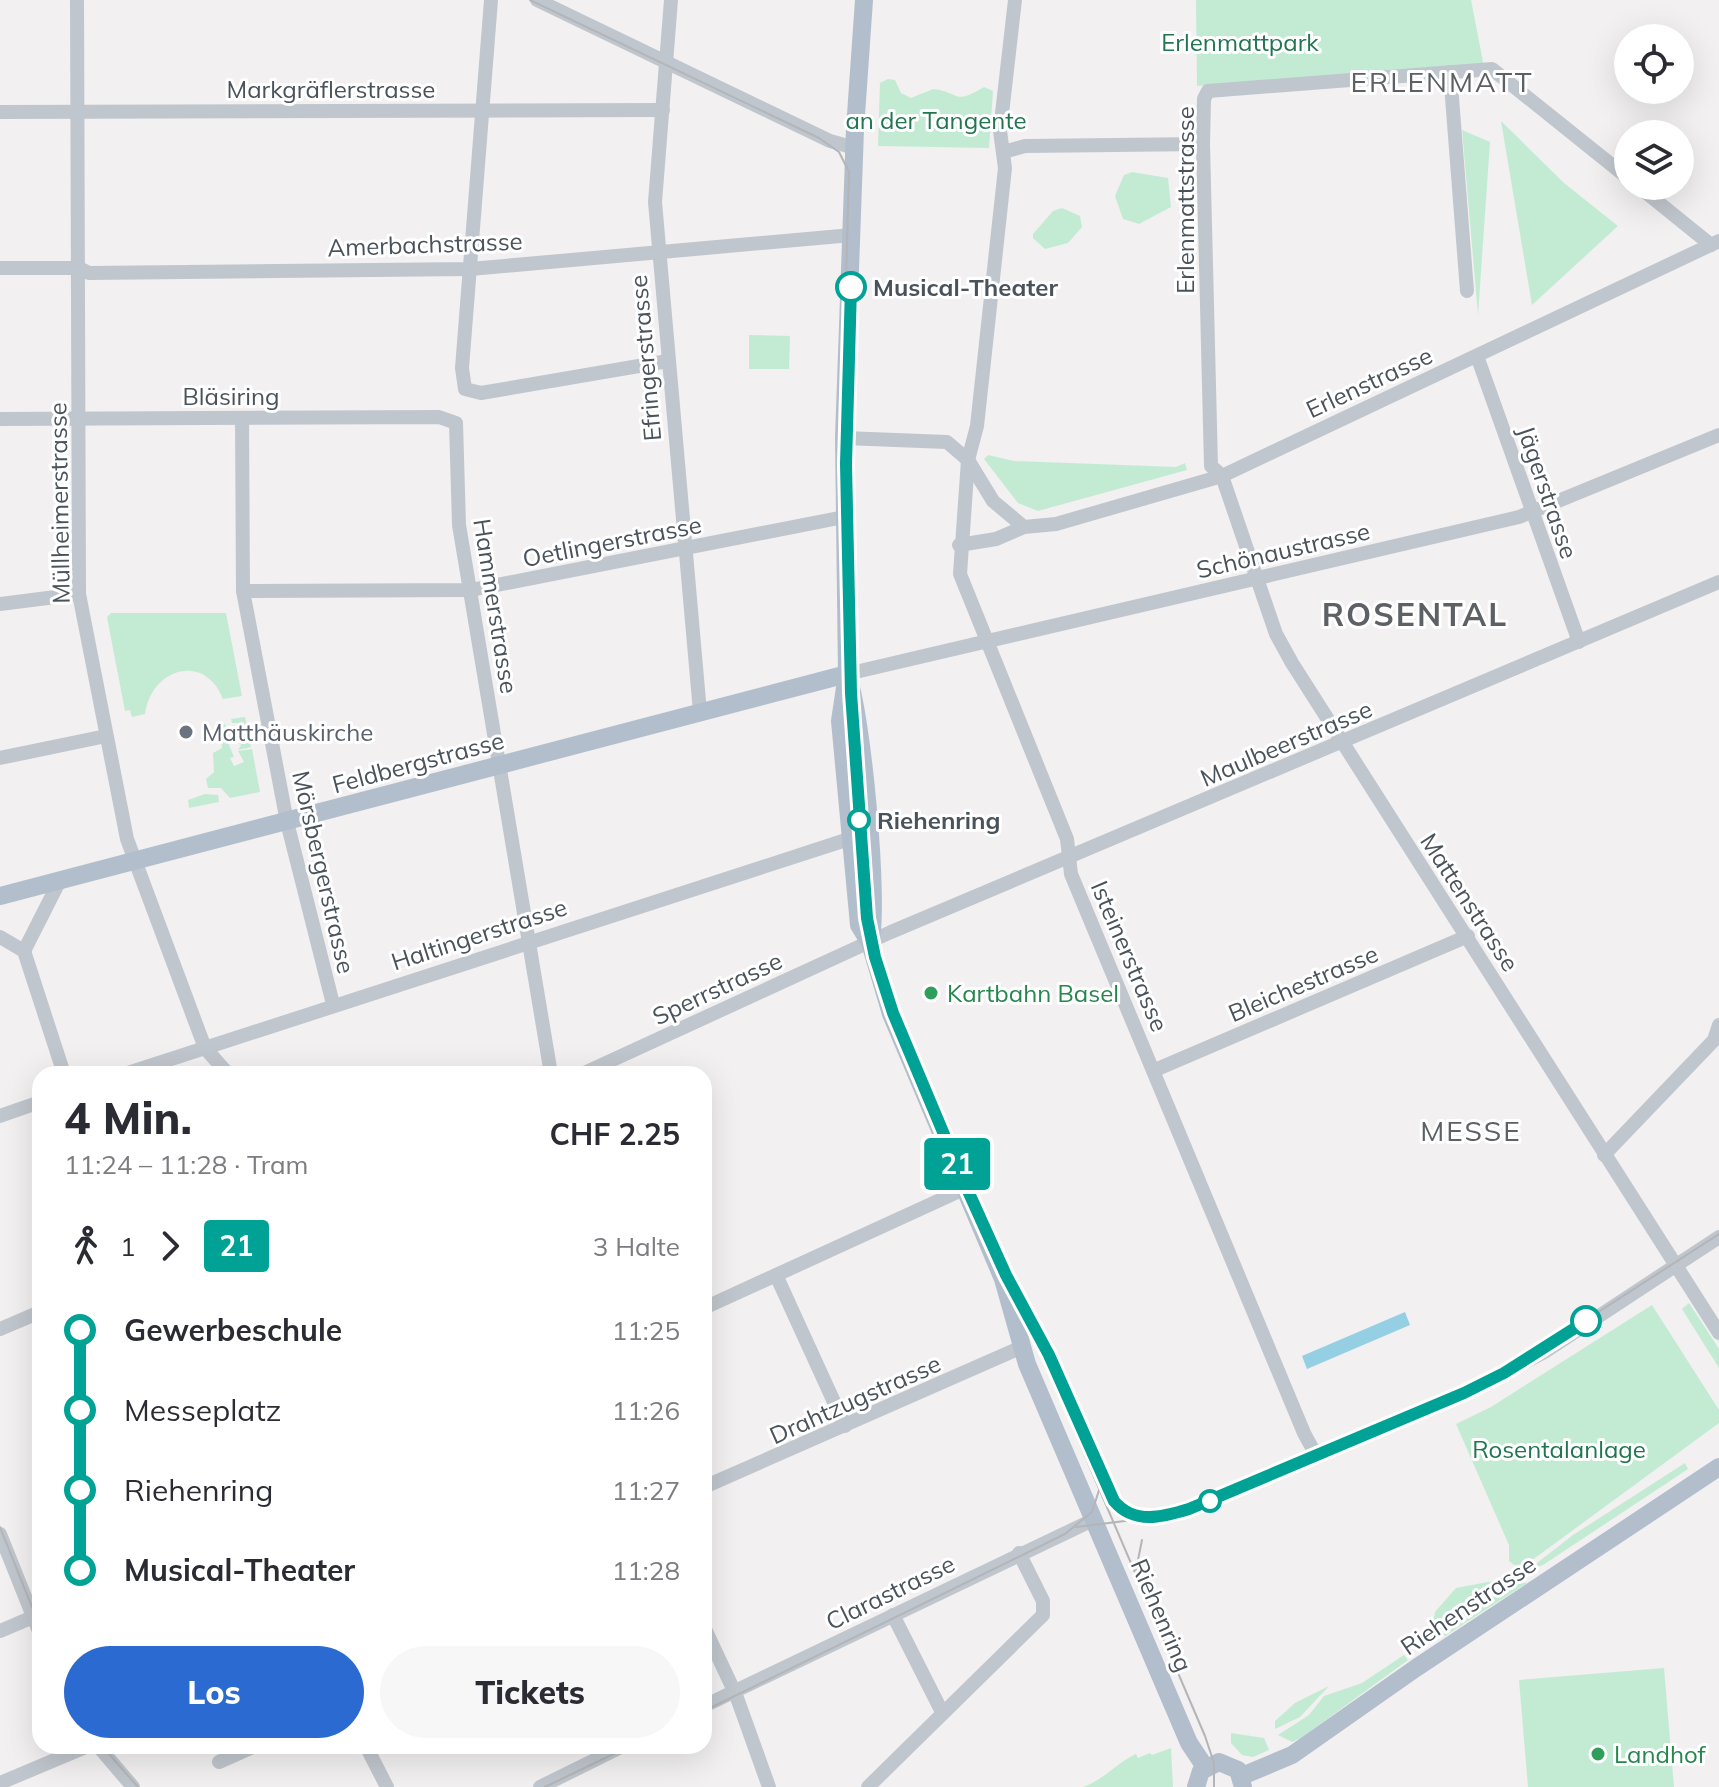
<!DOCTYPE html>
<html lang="de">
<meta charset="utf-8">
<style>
body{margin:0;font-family:Mulish,sans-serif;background:#f7f7f7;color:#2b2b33;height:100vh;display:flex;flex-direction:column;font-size:30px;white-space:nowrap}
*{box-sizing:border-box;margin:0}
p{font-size:26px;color:#7c7c81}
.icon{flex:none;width:44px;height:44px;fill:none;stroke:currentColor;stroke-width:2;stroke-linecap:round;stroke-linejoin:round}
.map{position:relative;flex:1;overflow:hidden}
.side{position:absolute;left:32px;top:1066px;width:680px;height:688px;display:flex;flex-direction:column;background:#fff;border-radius:24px;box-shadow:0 8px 32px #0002}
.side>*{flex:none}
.badge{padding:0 16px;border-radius:6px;font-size:28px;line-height:52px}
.tools{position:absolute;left:1614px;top:24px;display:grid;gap:16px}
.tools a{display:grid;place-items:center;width:80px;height:80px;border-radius:50%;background:#fff;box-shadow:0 8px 32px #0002;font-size:40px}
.map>.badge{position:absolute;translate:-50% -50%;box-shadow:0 0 0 4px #fff}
.legs{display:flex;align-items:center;gap:12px;height:88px;padding:0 32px;font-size:26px}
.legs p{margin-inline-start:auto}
.head{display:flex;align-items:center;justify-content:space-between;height:136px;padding:0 32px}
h1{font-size:44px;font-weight:800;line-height:60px}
.button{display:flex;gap:16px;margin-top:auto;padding:16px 32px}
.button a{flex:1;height:92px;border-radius:48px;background:#2b6bd1;color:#fff;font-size:32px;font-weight:800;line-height:92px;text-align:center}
.button a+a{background:#f7f7f7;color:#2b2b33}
ul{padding:0 32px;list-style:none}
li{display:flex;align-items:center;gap:28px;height:80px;font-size:30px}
li i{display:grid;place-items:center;width:12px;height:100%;margin:0 10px;background:currentColor}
li i::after{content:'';width:20px;height:20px;margin:-10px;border:6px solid;border-radius:50%;background:#fff}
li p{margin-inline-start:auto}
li:first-child i{background:linear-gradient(#0000 50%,currentColor 0)}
li:last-child i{background:linear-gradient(currentColor 50%,#0000 0)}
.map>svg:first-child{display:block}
.green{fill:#c3ebd4}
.water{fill:#95cfe3}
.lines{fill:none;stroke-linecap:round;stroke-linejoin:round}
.minor{stroke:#c0c6cd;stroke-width:14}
.major{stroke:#b2becc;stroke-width:18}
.tram{stroke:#b3b5b9;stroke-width:2}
.line-1-casing{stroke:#fff;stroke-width:18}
.line-1{stroke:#00a295;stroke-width:12}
.stop-1-dot{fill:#fff;stroke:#00a295;stroke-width:4}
.worship-dot{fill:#6b7280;stroke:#fff;stroke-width:3}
.leisure-dot{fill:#2e9e5b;stroke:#fff;stroke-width:3}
.labels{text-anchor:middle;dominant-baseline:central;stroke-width:6;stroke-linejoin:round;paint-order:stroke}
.park-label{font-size:24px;fill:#217650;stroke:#fff}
.street-label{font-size:24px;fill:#4a525b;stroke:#fff}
.stop-label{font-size:24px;font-weight:bold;fill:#4a525b;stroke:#fff;text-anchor:start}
.worship-label{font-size:24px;fill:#5b616d;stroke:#fff;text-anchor:start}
.leisure-label{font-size:24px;fill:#27864d;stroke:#fff;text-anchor:start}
.quarter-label{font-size:28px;letter-spacing:2px;fill:#5d6064;stroke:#fff}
.district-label{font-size:32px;font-weight:bold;letter-spacing:2px;fill:#5d6064;stroke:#fff}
</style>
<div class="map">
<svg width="1719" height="1787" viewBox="0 0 1719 1787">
<rect width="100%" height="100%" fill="#f2f0f0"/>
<g class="green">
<path d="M 1196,0 L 1471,0 L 1484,67 L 1197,86 Z"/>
<path d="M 888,79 L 895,80 L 901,93 L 911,98 L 933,89 C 961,92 952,106 984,87 L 993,91 L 989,148 L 878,146 L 880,83 Z"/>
<path d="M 1501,121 L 1564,183 L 1618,226 L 1532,305 Z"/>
<path d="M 1462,130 L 1490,142 L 1478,315 Z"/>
<path d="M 1132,172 L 1168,178 L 1171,207 L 1139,224 L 1123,219 L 1115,196 L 1124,175 Z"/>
<path d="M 1062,208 L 1080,216 L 1082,227 L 1068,243 L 1045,249 L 1033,238 L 1033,234 L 1053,211 Z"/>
<path d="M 749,335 L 790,336 L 789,369 L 749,369 Z"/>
<path d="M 988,455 L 1014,461 L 1176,467 L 1185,463 L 1187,470 L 1038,511 L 1018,503 L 984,459 Z"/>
<path d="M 111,613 L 226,613 L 242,696 L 223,699 C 205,652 151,668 145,714 L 132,717 L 130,710 L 125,711 L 107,617 Z"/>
<path d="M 245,717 L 251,747 L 238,750 L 241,745 L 236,738 L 237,723 L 232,723 L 231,719 Z"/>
<path d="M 225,724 L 231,741 L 228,742 L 234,757 L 230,758 L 234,766 L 244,762 L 238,751 L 252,749 L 260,792 L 230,798 L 221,788 L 208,788 L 206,779 L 214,772 L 213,753 L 222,748 L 220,725 Z"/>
<path d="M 205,794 L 218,795 L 219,802 L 189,808 L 188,800 Z"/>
<path d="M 1689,1303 L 1719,1349 L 1719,1368 L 1682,1309 Z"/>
<path d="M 1652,1305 L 1719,1410 L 1719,1423 L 1520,1569 L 1509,1561 L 1509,1545 L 1456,1424 L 1491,1407 Z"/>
<path d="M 1685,1463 L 1688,1469 L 1543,1565 L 1528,1570 L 1573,1535 Z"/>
<path d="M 1493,1581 L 1504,1581 L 1432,1626 L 1435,1612 L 1456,1588 Z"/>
<path d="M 1514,1581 L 1527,1583 L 1445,1636 L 1434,1631 Z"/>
<path d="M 1404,1655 L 1408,1660 L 1301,1738 L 1292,1742 L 1278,1735 L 1309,1715 L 1324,1696 L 1362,1683 Z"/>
<path d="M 1664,1668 L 1674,1787 L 1528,1787 L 1519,1680 Z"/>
<path d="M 1329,1686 L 1300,1717 L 1275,1729 L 1275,1721 L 1295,1703 Z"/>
<path d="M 1231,1733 L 1264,1738 L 1269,1750 L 1253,1757 L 1242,1755 L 1231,1743 Z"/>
<path d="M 1171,1748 L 1173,1787 L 1083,1787 C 1104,1780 1116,1763 1136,1754 L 1138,1758 L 1150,1753 L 1152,1755 Z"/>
</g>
<path class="water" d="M 1405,1312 L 1410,1325 L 1307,1369 L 1302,1356 Z"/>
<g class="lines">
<g class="minor">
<path d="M 77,0 L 79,594 L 127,839 L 205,1048 L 228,1074"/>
<path d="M 491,0 L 462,368 L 465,389 L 481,393 L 668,361"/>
<path d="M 537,0 L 830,141 L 855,148"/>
<path d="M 671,0 L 655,202 L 700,712"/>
<path d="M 1015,0 L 1000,131 L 1005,168 L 977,426 L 968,460 L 960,574 L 1067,839 L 1071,874 L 1304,1433 L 1317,1457"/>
<path d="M 1450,72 L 1467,291"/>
<path d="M 0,112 L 663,110"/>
<path d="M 1003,152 L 1025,146 L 1203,144"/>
<path d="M 1628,178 L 1492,69 L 1208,91 L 1204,99 L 1203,144 L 1211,466 L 1222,476 L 1276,634 L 1292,663 L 1719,1333"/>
<path d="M 1638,186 L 1711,245"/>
<path d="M 0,268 L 79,268 L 89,273 L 470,269 L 852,235"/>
<path d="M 1477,356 L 1579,642"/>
<path d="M 242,418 L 243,591 L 287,822 L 333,1004"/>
<path d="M 0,419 L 439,417 L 456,423 L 459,525 L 551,1074"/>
<path d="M 844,438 L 947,442 L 968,460 L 993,501 L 1024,527 L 1056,524 L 1222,476 L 1719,241"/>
<path d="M 959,545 L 996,539 L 1024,527"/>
<path d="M 243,591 L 471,590 L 844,517"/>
<path d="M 0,604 L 79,594"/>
<path d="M 847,674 L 1519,517 L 1719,435"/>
<path d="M 0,758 L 106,736"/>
<path d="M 0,937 L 24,951 L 64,1074"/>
<path d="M 24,951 L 60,880"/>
<path d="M 1155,1070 L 1468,936"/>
<path d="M 125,1074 L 849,839"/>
<path d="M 582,1074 L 891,932 L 1719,582"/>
<path d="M 0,1116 L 40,1102"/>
<path d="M 1604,1155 L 1714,1040 L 1719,1025"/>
<path d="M 776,1275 L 845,1426"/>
<path d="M 704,1308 L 964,1189"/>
<path d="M 0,1329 L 40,1312"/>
<path d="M 1463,1395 L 1546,1351 L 1719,1237"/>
<path d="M 704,1487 L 1022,1347"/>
<path d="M 0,1534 L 40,1634"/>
<path d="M 893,1615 L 942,1712"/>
<path d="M 704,1627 L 736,1695 L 769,1787"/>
<path d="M 0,1631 L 40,1614"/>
<path d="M 704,1706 L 1095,1519"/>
<path d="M 98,1746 L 133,1787"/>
<path d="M 366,1746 L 387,1787"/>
<path d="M 219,1762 L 255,1746"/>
<path d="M 0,1783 L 88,1746"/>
<path d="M 540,1787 L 623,1746"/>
<path d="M 868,1787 L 1043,1615 L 1043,1601 L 1019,1553"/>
</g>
<g class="major">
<path d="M 864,0 L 855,129 L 844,438 L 847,674 L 840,721 L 859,925 L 870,943 L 891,1014 L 1003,1279 L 1027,1364 L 1189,1743 L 1205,1767"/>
<path d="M 847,674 C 862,713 880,904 870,943"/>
<path d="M 0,896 L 847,674"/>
<path d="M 1242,1776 L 1292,1755 L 1416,1668 L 1719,1467"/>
<path d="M 1196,1787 L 1201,1771 L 1219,1762 L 1238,1770 L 1243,1787"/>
</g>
<g class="tram">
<path d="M 530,0 L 819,138 L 839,152 L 849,172 L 841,463 L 845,701 L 860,893 L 871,958 L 888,1015 L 962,1190 L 1000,1278 L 1044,1360 L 1205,1736 L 1214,1763 L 1214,1787"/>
<path d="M 1298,1463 L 1504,1373 L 1719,1234"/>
<path d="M 0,1527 L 40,1627"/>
<path d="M 1076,1527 L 1133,1520"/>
<path d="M 1136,1570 L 1142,1540"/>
<path d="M 704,1711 L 1065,1534 L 1092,1512 L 1100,1487"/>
<path d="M 102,1746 L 138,1787"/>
<path d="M 545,1787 L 630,1746"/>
</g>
</g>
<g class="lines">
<g class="line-1-casing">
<path id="line-1" d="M 851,287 L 846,464 L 851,693 L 867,918 L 875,957 L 893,1013 L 964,1182 L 1006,1275 L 1049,1355 L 1114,1501 C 1134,1525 1163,1517 1189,1509 L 1464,1393 L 1504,1373 L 1586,1321"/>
</g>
<use href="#line-1" class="line-1"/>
</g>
<g class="stop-1-dot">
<circle cx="851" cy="287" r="14"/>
<circle cx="859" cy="820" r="10"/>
<circle cx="1586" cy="1321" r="14"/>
<circle cx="1210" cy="1501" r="10"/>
</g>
<circle class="worship-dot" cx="186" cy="732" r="8"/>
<g class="leisure-dot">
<circle cx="931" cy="993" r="8"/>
<circle cx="1598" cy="1754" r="8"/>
</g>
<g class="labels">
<g class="park-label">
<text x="1240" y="42">Erlenmattpark</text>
<text x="936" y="120">an der Tangente</text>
<text x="1559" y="1449">Rosentalanlage</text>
</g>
<g class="street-label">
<text x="331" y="89">Markgräflerstrasse</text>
<text transform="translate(1185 200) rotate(-90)">Erlenmattstrasse</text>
<text transform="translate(425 244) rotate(-2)">Amerbachstrasse</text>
<text transform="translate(645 358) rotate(-95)">Efringerstrasse</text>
<text transform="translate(1369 382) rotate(-25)">Erlenstrasse</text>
<text x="231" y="396">Bläsiring</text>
<text transform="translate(1548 492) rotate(71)">Jägerstrasse</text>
<text transform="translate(59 503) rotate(-91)">Müllheimerstrasse</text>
<text transform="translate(612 541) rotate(-11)">Oetlingerstrasse</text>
<text transform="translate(1283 550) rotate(-13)">Schönaustrasse</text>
<text transform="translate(496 606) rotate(81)">Hammerstrasse</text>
<text transform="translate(1286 743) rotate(-23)">Maulbeerstrasse</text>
<text transform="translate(418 762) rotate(-15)">Feldbergstrasse</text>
<text transform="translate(324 872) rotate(77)">Mörsbergerstrasse</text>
<text transform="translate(1470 902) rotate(57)">Mattenstrasse</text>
<text transform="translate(479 934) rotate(-18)">Haltingerstrasse</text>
<text transform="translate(1130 956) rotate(67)">Isteinerstrasse</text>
<text transform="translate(1303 983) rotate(-23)">Bleichestrasse</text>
<text transform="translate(717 988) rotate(-25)">Sperrstrasse</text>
<text transform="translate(855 1399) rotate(-24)">Drahtzugstrasse</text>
<text transform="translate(890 1592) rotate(-26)">Clarastrasse</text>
<text transform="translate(1468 1605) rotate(-34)">Riehenstrasse</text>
<text transform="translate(1162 1615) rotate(67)">Riehenring</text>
</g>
<g class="stop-label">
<text x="873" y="287">Musical-Theater</text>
<text x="877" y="820">Riehenring</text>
</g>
<g class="worship-label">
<text x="202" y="732">Matthäuskirche</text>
</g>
<g class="leisure-label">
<text x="947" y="993">Kartbahn Basel</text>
<text x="1614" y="1754">Landhof</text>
</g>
<g class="quarter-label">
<text x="1442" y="81">ERLENMATT</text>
<text x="1471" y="1130">MESSE</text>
</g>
<g class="district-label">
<text x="1415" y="614">ROSENTAL</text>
</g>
</g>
</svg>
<div class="tools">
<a><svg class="icon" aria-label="locate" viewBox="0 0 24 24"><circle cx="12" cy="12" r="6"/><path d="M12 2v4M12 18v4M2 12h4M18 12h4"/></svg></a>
<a><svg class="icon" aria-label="layers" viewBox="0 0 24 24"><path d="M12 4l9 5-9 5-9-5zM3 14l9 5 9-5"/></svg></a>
</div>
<b class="badge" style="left:957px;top:1164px;background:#00a295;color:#fff">21</b>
<section class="side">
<div class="head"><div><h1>4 Min.</h1><p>11:24 – 11:28 · Tram</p></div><b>CHF 2.25</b></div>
<div class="legs"><svg class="icon" aria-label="walk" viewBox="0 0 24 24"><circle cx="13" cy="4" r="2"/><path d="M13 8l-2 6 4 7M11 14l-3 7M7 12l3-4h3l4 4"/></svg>1<svg class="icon" aria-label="forward" viewBox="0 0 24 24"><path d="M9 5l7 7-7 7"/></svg><b class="badge" style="background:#00a295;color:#fff">21</b><p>3 Halte</p></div>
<ul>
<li><i style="color:#00a295"></i><b>Gewerbeschule</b><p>11:25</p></li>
<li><i style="color:#00a295"></i><span>Messeplatz</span><p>11:26</p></li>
<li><i style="color:#00a295"></i><span>Riehenring</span><p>11:27</p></li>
<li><i style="color:#00a295"></i><b>Musical-Theater</b><p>11:28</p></li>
</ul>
<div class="button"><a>Los</a><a>Tickets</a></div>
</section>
</div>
